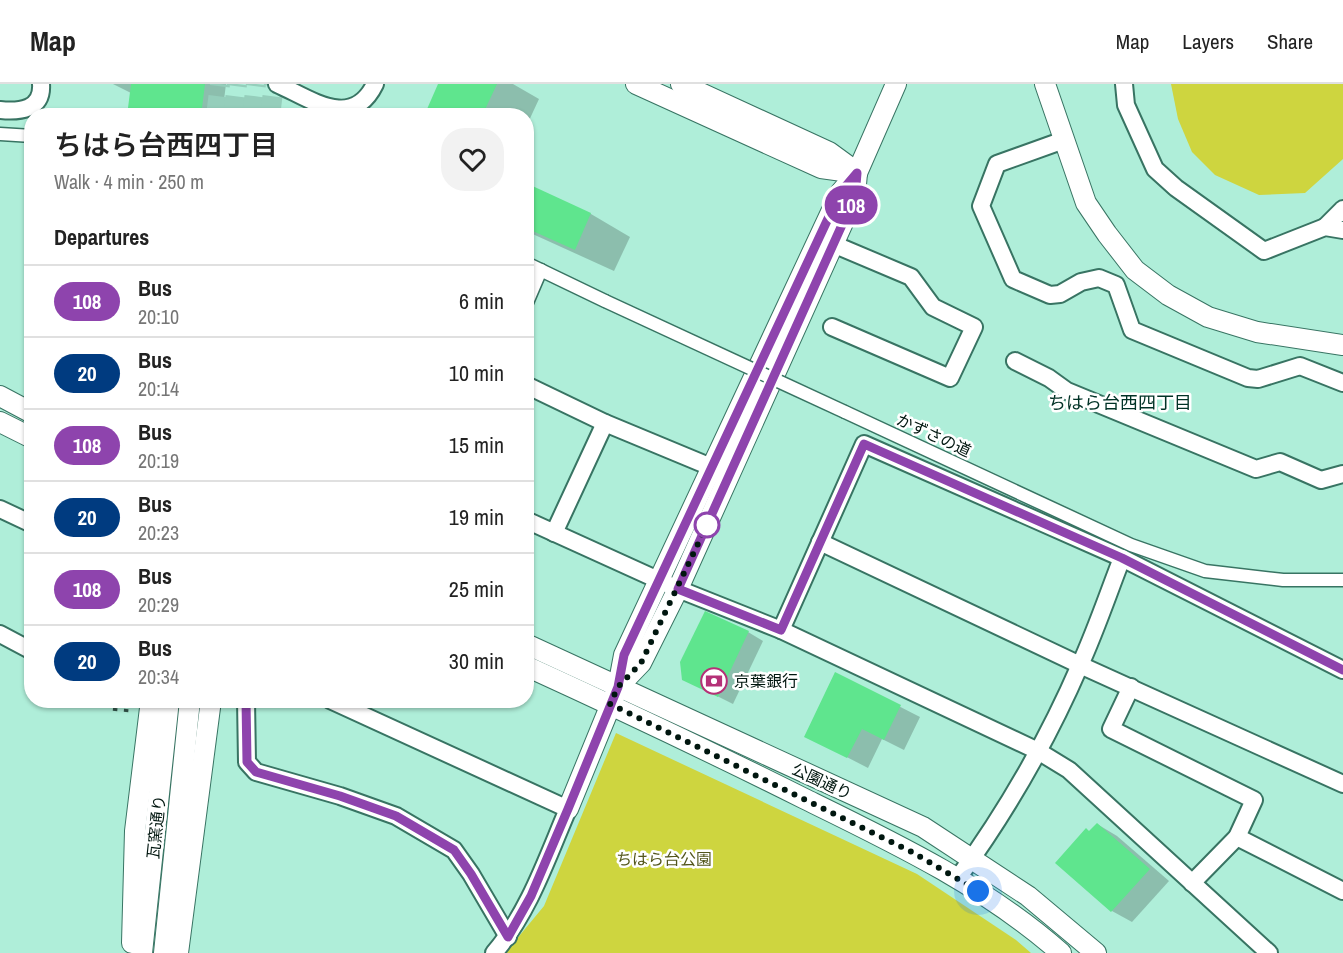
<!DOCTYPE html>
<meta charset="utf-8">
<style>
body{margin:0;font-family:"Archivo Narrow","Noto Sans JP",sans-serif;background:#f2f2f2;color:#222;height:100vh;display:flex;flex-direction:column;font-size:22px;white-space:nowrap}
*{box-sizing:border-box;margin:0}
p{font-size:20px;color:#767676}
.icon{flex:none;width:33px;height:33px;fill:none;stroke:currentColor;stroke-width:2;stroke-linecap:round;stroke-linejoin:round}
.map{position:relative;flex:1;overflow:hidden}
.details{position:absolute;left:24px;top:24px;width:510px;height:600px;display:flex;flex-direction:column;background:#fff;border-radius:24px;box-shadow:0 2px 4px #0004}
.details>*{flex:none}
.badge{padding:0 12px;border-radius:20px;font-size:21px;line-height:39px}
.you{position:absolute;width:30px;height:30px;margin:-15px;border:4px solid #fff;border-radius:50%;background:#1a73e8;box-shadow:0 0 0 9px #1a73e833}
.map>.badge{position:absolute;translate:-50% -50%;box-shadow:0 0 0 3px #fff}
h2{padding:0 30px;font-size:22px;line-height:54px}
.round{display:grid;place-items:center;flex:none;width:63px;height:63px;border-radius:24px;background:#f2f2f2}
.headline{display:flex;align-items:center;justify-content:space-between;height:102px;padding:0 30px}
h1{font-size:28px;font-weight:600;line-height:45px}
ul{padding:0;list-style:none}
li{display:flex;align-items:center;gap:18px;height:72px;padding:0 30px;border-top:2px solid #e0e0e0}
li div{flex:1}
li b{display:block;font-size:22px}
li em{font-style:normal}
li .badge{min-width:66px;font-weight:700;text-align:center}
header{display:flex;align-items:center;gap:36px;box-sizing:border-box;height:84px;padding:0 30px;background:#fff;border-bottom:2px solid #e0e0e0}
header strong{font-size:28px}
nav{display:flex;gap:33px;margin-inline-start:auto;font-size:21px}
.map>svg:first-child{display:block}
.green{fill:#ced53f}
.shadow{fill:#0003}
.building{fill:#5fe58e}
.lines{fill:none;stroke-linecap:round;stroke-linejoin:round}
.tertiary-tunnel{stroke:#95cebb;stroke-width:20;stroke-dasharray:20 10;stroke-linecap:butt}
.pedestrian-casing{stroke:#387463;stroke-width:15}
.minor-casing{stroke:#387463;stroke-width:20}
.tertiary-casing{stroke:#387463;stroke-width:22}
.pedestrian{stroke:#fff;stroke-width:12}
.minor{stroke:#fff;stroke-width:16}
.tertiary{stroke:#fff;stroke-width:20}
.rail{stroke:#325449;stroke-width:4.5;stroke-dasharray:3 6;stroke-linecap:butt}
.pedestrian-bridge-casing{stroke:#387463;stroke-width:15;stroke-linecap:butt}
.pedestrian-bridge{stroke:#fff;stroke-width:12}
.line-casing{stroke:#fff;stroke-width:14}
.line{stroke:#8e44ad;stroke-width:9}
.walk{stroke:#00160f;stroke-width:6;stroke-dasharray:0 10.8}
.stop-dot{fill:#fff;stroke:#8e44ad;stroke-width:3}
.labels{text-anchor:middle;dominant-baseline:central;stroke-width:5;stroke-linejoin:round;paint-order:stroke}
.street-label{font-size:16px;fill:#00160f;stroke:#fff}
.poi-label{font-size:16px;fill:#00160f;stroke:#fff;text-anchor:start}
.park-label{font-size:16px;fill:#53561c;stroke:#fff}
.neighbourhood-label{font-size:18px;fill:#003226;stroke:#fff}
</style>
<header>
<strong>Map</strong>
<nav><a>Map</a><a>Layers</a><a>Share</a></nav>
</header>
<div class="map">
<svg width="1343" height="869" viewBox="0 0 1343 869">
<rect width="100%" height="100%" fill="#afeed9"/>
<g class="green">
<path d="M 1171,0 L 1343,0 L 1343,75 L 1305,109 L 1259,111 L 1215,91 L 1192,68 L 1178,35 Z"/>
<path d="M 616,649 L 917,790 L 1016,856 L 1031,869 L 505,869 L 544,822 Z"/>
</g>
<g class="shadow">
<path d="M 113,0 L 226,0 L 222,32 L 129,32 L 131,9 Z"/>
<path d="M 440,0 L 513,0 L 539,15 L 526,43 L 526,32 L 425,32 Z"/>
<path d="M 526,101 L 591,130 L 630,153 L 614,187 L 526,147 Z"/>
<path d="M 748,548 L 763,557 L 733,620 L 683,595 Z"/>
<path d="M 836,590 L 920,633 L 904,666 L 882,655 L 868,684 L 806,652 Z"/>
<path d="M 1097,740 L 1117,752 L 1169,797 L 1132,838 L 1112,827 L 1057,779 Z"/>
</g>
<g class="building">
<path d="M 131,0 L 205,0 L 201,32 L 127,32 Z"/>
<path d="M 438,0 L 497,0 L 482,32 L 424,32 Z"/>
<path d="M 526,99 L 591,129 L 575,166 L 526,144 Z"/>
<path d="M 705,527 L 749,547 L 718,613 L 682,596 L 680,578 Z"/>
<path d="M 835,588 L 901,621 L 884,656 L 862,645 L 847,674 L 804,653 Z"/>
<path d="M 1097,739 L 1150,785 L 1111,828 L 1055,779 L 1086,744 L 1089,747 Z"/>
</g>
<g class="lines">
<g class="tertiary-tunnel">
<path d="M 216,32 L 220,0"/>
<path d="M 233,32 L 237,0"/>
<path d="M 252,32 L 256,0"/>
<path d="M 270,32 L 274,0"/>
</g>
<g class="pedestrian-casing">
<g id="pedestrian">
<path d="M 0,50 L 32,52"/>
<path d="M 526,179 L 605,217"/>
<path d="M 526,221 L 541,186"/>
<path d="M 845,328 L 1131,461 L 1205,487 L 1283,496 L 1343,496"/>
</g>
</g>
<g class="minor-casing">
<g id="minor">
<path d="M 277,0 C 311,15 352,47 375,0"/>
<path d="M 1124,0 L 1126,21 L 1155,85 L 1176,104 L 1264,167 L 1325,143 L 1343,146"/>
<path d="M 0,26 C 19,28 43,26 41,0"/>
<path d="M 1064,56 L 997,80 L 981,122 L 1013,195 L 1050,211 L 1060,210 L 1081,198 L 1099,194 L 1116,201 L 1132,246 L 1248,294 L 1258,295 L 1300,282 L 1343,299"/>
<path d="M 1325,143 L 1343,125"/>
<path d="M 832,243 L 950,294 L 974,243 L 933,223 L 911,193 L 833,160"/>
<path d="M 1015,277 L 1049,294 L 1067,307 L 1256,385 L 1280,378 L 1321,396 L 1343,390"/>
<path d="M 526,301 L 605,339 L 711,383"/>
<path d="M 0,425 L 32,440"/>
<path d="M 526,436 L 678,505 L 781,546 L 1038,667 L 1069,686 L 1269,869"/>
<path d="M 554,449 L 605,339"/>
<path d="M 820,458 L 1080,581 L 1343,700"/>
<path d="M 781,546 L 864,360 L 1122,474 L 1343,586"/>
<path d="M 0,550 L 32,567"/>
<path d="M 1131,603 L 1111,645 L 1254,716 L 1237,753 L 1192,799"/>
<path d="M 246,616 L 247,678 L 256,688 L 340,712 L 396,732 L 454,766 L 471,790 L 508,853"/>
<path d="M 330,616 L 568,725 C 547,774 529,828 494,869"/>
<path d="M 1237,753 L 1343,807"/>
<path d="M 958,794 C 1006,728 1048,655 1080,581 C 1096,546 1108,510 1122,474"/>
</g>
</g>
<g class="tertiary-casing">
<g id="tertiary">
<path d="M 636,0 L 821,84 L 857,89"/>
<path d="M 681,0 L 829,68 L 855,87"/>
<path d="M 1045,0 L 1086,119 L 1107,150 L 1135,186 L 1168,211 L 1208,233 L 1257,248 L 1343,261"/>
<path d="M 0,312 L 32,329"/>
<path d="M 0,338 L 32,354"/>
<path d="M 526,560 L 923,743 L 1028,812 L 1096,869"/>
<path d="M 526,582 C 620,625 713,669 805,715 C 895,759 985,802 1061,869"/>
<path d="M 618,603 L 641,579 L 678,505 L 855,112 L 857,89"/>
<path d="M 568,725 L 618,603 L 624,571 L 840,109 L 857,89 L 896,0"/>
<path d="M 132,859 L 135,747 L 151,616"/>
<path d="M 142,869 L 169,616"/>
<path d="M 164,869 L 190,616"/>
<path d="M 178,869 L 211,616"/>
</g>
</g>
<use href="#pedestrian" class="pedestrian"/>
<use href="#minor" class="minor"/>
<use href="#tertiary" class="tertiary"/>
<g class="rail">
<path d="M 115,627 L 116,616"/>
<path d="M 126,628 L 127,616"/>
</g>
<g class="pedestrian-bridge-casing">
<path id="pedestrian-bridge" d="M 605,217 L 845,328"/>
</g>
<use href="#pedestrian-bridge" class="pedestrian-bridge"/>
</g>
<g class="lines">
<g class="line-casing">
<path id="line" d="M 246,616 L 247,678 L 256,688 L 340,712 L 396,732 L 454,766 L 471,790 L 508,853 L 531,812 L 568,725 L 618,603 L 624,571 L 840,109 L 857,89 L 855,112 L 678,505 L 781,546 L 864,360 L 1122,474 L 1343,586"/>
</g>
<use href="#line" class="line"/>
<path class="walk" d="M 707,441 L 641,579 L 618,603 L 610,620 L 912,768 L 978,807"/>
</g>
<defs>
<g id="bank-ring" transform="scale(1.35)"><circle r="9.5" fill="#fff" stroke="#b53177" stroke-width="1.5"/><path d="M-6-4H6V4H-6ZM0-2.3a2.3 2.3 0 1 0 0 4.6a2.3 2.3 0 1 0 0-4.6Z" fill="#b53177"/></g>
</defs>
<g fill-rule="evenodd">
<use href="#bank-ring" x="714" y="597"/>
</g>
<circle class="stop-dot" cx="707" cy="441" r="12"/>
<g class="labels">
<g class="street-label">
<text transform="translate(934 351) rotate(25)">かずさの道</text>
<text transform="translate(822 697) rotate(25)">公園通り</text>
<text transform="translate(156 743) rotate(-84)">瓦窯通り</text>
</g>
<g class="poi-label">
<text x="734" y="597">京葉銀行</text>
</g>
<g class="park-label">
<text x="664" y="775">ちはら台公園</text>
</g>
<g class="neighbourhood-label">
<text x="1120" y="318">ちはら台西四丁目</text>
</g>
</g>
</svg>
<div class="you" style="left:978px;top:807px"></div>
<b class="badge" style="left:851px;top:121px;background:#8e44ad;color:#fff">108</b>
<section class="details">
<div class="headline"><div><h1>ちはら台西四丁目</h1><p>Walk · 4 min · 250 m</p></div><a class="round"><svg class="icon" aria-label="heart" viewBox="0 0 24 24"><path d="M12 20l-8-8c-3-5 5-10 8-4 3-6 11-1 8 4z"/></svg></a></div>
<h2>Departures</h2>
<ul>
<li><span class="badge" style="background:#8e44ad;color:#fff">108</span><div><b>Bus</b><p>20:10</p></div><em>6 min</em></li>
<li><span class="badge" style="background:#003b80;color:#fff">20</span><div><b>Bus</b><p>20:14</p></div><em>10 min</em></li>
<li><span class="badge" style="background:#8e44ad;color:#fff">108</span><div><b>Bus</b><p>20:19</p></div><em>15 min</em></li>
<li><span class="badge" style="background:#003b80;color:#fff">20</span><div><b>Bus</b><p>20:23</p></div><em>19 min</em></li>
<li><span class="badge" style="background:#8e44ad;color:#fff">108</span><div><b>Bus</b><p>20:29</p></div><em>25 min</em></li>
<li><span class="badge" style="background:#003b80;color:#fff">20</span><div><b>Bus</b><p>20:34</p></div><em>30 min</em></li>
</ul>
</section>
</div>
